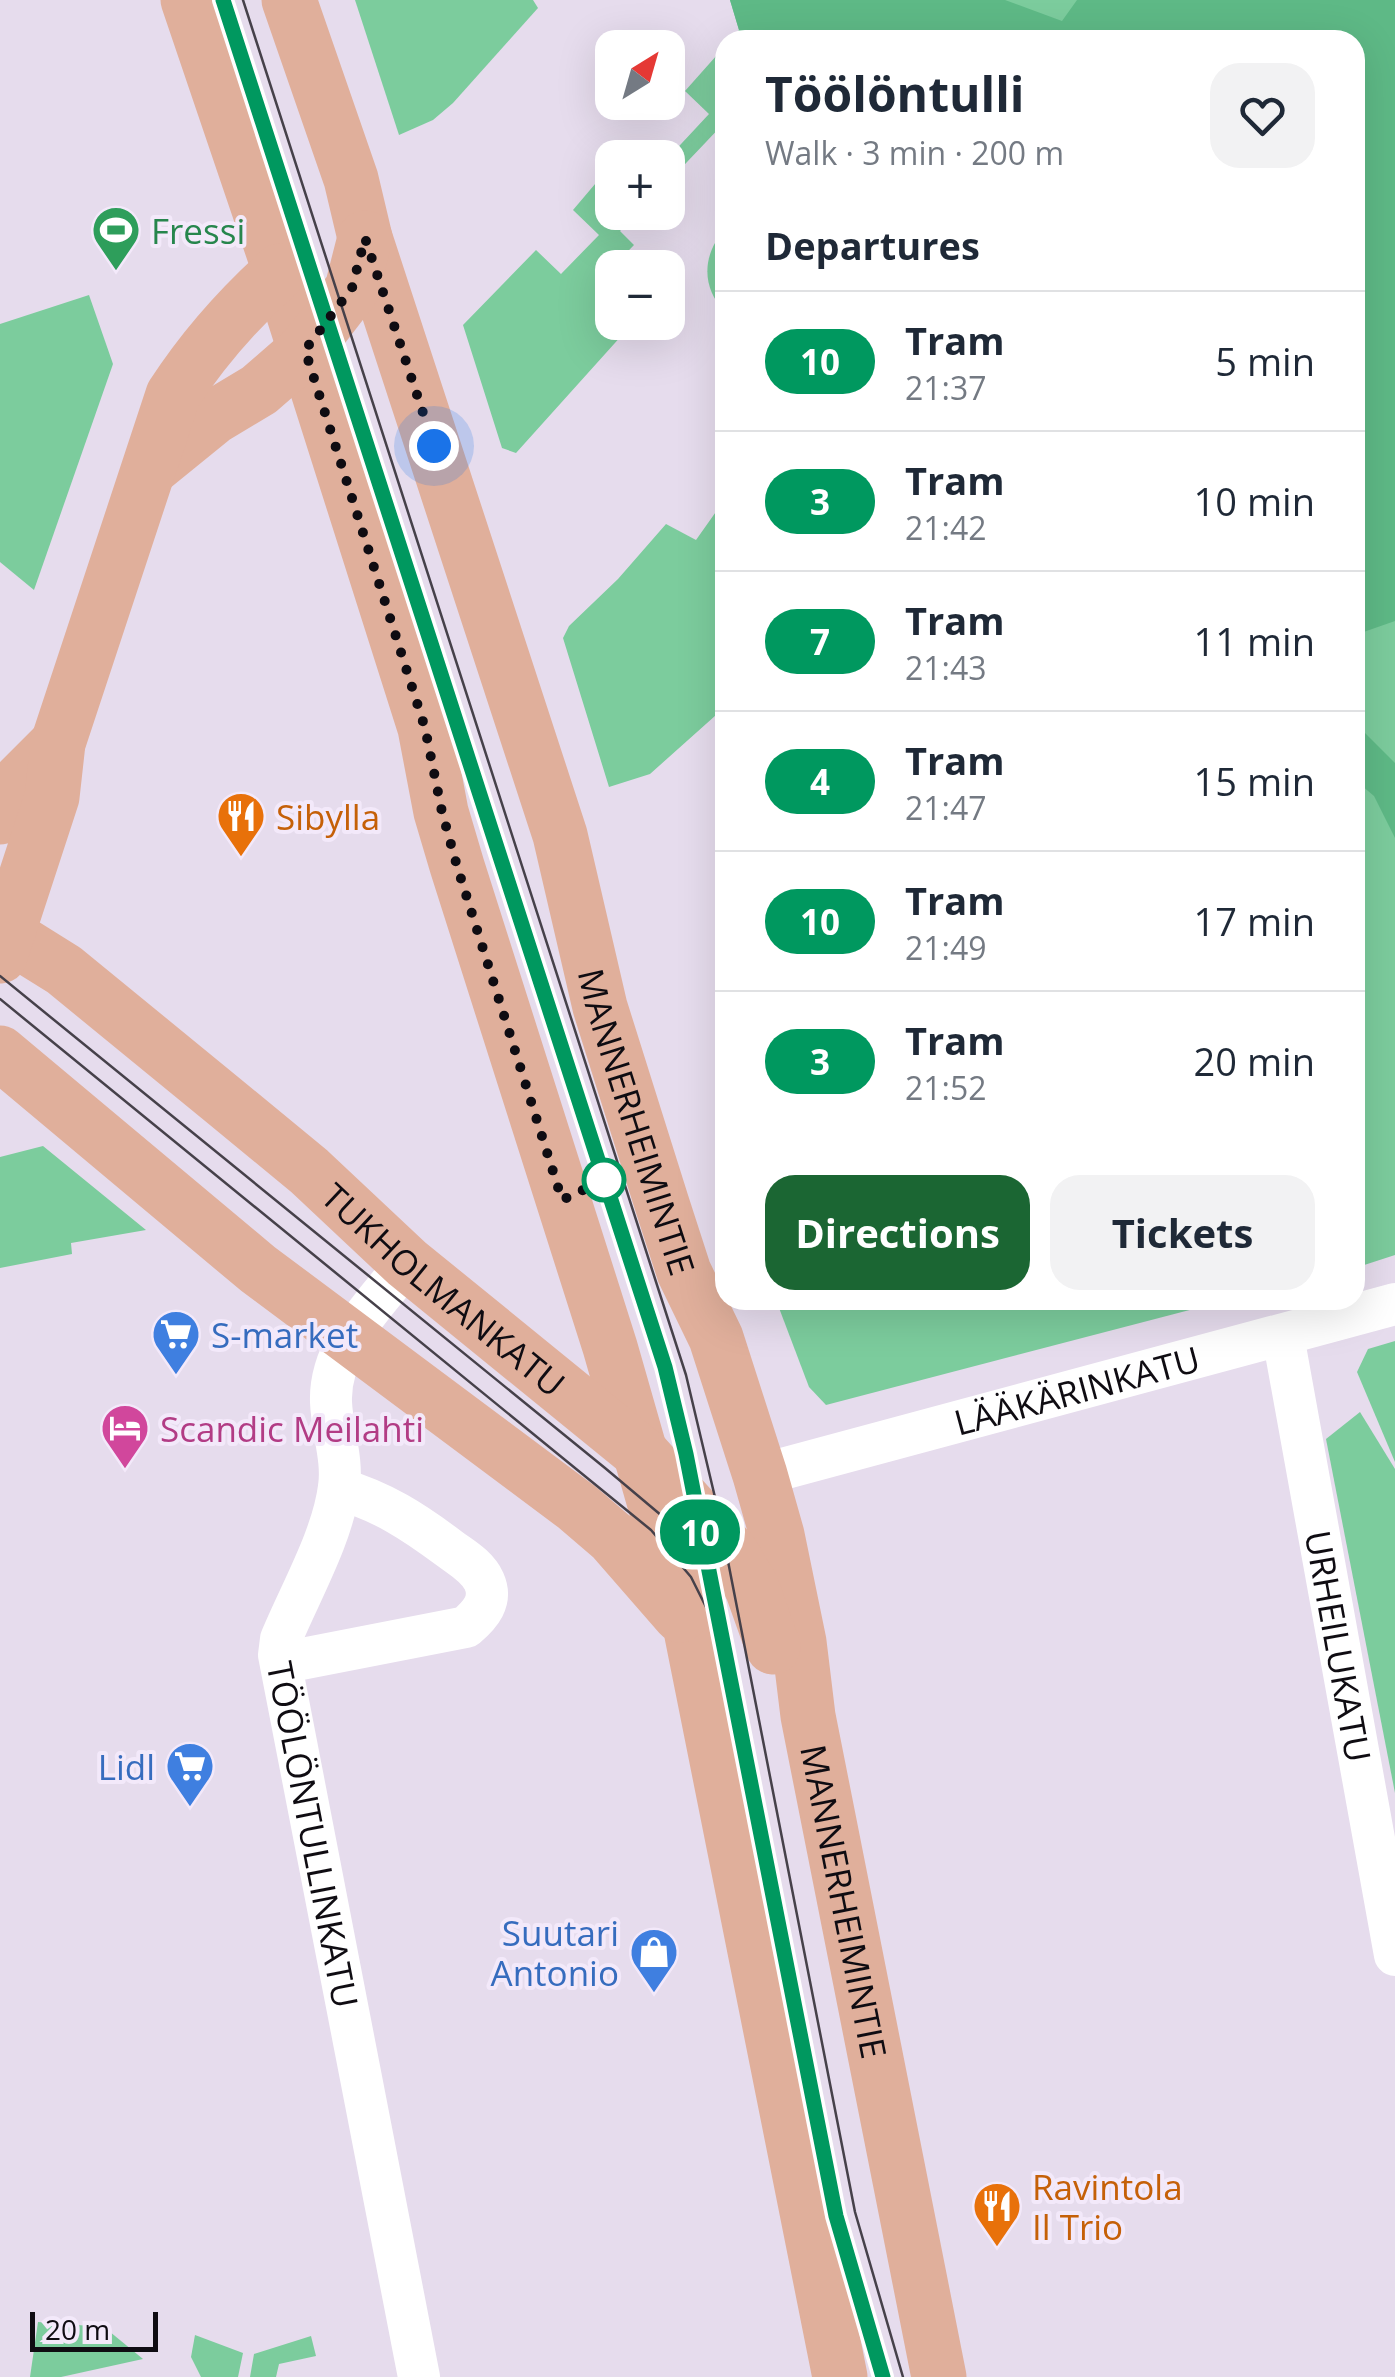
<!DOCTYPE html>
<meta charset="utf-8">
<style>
body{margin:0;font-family:"Open Sans",sans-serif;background:#f2f2f3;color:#1f2937;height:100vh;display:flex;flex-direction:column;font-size:38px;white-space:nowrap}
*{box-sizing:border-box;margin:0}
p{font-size:32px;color:#747a83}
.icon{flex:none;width:55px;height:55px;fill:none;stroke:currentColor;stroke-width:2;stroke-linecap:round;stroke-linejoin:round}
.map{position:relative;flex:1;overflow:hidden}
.side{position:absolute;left:715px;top:30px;width:650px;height:1280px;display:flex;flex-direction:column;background:#fff;border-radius:30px;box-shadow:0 10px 40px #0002}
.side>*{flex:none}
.badge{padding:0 20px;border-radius:32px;font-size:35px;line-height:65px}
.needle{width:65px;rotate:37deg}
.fabs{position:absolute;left:595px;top:30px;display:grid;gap:20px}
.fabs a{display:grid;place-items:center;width:90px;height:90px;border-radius:20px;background:#fff;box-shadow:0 10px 40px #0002;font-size:50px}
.scale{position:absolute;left:30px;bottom:25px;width:128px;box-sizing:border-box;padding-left:10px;border:5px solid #0f0c12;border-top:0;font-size:28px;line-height:35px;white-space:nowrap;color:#0f0c12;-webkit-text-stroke:8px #f3e9fa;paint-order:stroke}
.you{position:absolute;width:50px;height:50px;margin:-25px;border:8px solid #fff;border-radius:50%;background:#1a73e8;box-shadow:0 0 0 15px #1a73e833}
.map>.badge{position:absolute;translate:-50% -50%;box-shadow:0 0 0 5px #fff}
h2{padding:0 50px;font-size:38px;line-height:90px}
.round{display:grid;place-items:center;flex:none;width:105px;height:105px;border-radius:30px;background:#f2f2f3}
.head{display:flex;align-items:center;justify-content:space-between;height:170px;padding:0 50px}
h1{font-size:48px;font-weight:700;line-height:75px}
.button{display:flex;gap:20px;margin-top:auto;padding:20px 50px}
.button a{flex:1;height:115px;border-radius:30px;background:#1b6633;color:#fff;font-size:40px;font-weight:700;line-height:115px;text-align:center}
.button a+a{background:#f2f2f3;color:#1f2937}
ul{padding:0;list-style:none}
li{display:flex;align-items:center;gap:30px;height:140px;padding:0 50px;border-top:2px solid #e0e1e3}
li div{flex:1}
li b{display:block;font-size:38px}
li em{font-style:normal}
li .badge{min-width:110px;font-weight:700;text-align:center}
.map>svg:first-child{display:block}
.green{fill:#7ccc9d}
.forest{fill:#5eb986}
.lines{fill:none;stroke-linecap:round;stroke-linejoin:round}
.minor{stroke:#fff;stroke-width:42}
.major{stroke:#e0af9b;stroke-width:55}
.tram{stroke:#46414a;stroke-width:2.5}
.line-casing{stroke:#fff;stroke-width:22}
.line{stroke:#00985f;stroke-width:15}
.walk{stroke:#0f0c12;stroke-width:10;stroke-dasharray:0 18}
.stop-dot{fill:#fff;stroke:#00985f;stroke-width:5}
.labels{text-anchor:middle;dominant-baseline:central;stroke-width:8;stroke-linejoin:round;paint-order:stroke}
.leisure-label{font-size:35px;fill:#27864d;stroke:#f3e9fa;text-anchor:start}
.food-label{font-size:35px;fill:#c56008;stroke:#f3e9fa;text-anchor:start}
.street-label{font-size:35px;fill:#0f0c12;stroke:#f3e9fa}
.shop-label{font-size:35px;fill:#366cbe;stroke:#f3e9fa;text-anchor:end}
.hotel-label{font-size:35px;fill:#b23c85;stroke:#f3e9fa;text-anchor:start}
</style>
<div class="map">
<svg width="1395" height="2377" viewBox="0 0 1395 2377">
<rect width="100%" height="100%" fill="#e6dced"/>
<g class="green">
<path d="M 355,0 L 533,0 L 538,8 L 453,103 L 433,120 L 399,135 Z"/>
<path d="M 730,0 L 1395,0 L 1395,1255 L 1355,1268 L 1355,40 L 730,40 L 739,30 Z"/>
<path d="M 725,46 L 725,122 L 668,182 L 668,158 L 709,114 L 685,91 Z"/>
<path d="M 612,164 L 612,212 L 638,213 L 620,231 L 634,245 L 602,278 L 612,288 L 612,322 L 632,324 L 516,453 L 502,448 L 463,325 L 536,250 L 561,274 L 599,235 L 573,210 Z"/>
<path d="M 725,230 L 725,311 C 701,289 702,253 725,230 Z"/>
<path d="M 89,295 L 113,364 L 34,590 L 0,562 L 0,324 Z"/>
<path d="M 725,499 L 725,707 L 650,774 L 609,787 L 563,638 L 569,626 L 618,579 L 666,524 L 696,540 Z"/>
<path d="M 43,1146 L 146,1230 L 71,1243 L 72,1254 L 0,1268 L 0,1157 Z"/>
<path d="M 776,1300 L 1228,1300 L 826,1405 L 809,1387 Z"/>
<path d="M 1395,1341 L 1395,1462 L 1357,1372 L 1368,1349 Z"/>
<path d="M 1360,1412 L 1395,1469 L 1395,1793 L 1326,1439 Z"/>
<path d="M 38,2322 L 104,2327 L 143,2359 L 61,2377 L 30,2377 Z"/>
<path d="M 195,2335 L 243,2353 L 238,2377 L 201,2377 L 191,2357 Z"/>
<path d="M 311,2336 L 316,2356 L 279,2364 L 276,2377 L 250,2377 L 254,2354 Z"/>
</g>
<g class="forest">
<path d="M 730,0 L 1005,0 L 1062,21 L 1077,0 L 1395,0 L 1395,621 L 1355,635 L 1355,40 L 742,40 Z"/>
<path d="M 1355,723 L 1395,763 L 1395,838 L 1374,796 L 1355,780 Z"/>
</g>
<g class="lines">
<g class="minor">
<path id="s1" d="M 407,1263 C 375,1305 329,1346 331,1402 C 332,1430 343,1459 339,1487 C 333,1536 300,1593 281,1639 L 279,1655 L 419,2377"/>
<path id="s2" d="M 1283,1336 L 1395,1955"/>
<path id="s3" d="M 760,1475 L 1395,1304"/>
<path d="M 281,1663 L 466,1627 C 480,1615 493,1601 484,1581 C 477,1566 462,1558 450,1549 C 414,1522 382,1501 339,1489"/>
</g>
<g class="major">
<path d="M 188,0 L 280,271 L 425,728 L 441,812 L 457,866 L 610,1347 L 691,1630 L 840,2377"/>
<path id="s4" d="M 289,0 L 351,179 L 365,238 L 560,835 L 600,1007 L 662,1204 L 684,1272 L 716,1338 L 760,1475 L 777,1535 L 799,1642 L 808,1716 L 939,2377"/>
<path d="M 150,469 L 214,417 L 259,390 L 305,350 L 352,289 L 365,238"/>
<path d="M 0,817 L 21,780 L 58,743"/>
<path id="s5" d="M 0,930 L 64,970 L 224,1101 L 309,1171 L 407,1263 L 643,1455 L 732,1554 L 752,1588 L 773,1647"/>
<path d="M 0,956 L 52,797 L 58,743 L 173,395 C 204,347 238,309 280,271"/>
<path d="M 0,1053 L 258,1269 L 577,1507 L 612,1537 L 680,1615"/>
</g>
<g class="tram">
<path d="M 223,0 L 665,1367 L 686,1454 L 836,2216 L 883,2377"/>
<path d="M 243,0 L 686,1375 L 718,1510 L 855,2212 L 903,2377"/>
<path d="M 0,976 L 605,1468 L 668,1521 L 703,1562"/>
<path d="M 0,999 L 651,1530 L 691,1577 L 707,1609"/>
</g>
</g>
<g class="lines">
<g class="line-casing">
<path id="line" d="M 223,0 L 665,1367 L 686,1454 L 836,2216 L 883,2377"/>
</g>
<use href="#line" class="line"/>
<path class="walk" d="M 434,446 L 365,238 L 352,288 L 305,350 L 425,728 L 442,812 L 457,866 L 562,1200 L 604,1180"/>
</g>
<defs>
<g id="stadium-pin" transform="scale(2.5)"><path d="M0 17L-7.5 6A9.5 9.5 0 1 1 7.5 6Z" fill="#2e9e5b" stroke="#f3e9fa"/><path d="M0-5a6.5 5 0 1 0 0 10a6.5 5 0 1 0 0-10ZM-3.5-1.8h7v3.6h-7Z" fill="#fff"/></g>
<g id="restaurant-pin" transform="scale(2.5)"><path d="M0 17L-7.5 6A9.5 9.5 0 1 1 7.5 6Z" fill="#e8710a" stroke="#f3e9fa"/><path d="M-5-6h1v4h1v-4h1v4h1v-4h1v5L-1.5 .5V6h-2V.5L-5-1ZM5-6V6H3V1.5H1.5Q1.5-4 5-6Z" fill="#fff"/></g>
<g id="supermarket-pin" transform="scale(2.5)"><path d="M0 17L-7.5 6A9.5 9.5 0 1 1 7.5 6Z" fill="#3f7fe0" stroke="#f3e9fa"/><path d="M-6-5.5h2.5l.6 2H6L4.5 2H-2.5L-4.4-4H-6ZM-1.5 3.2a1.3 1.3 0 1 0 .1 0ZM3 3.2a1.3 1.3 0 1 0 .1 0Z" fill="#fff"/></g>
<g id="hotel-pin" transform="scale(2.5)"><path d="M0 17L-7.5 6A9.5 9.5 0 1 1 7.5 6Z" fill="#d1479c" stroke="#f3e9fa"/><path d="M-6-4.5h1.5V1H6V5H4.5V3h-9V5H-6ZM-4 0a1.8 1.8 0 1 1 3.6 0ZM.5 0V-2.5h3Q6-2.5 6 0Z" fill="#fff"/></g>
<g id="shop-pin" transform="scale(2.5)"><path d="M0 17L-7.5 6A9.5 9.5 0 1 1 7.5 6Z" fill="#3f7fe0" stroke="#f3e9fa"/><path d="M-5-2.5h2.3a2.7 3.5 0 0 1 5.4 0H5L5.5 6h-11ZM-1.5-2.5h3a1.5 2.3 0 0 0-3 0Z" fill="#fff"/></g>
</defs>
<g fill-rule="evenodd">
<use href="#stadium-pin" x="116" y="230"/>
<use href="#restaurant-pin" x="241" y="816"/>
<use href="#supermarket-pin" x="176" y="1334"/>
<use href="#hotel-pin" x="125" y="1428"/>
<use href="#supermarket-pin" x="190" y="1766"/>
<use href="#shop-pin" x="654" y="1952"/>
<use href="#restaurant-pin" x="997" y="2206"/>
</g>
<circle class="stop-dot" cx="604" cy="1180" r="20"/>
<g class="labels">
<g class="leisure-label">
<text x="151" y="230">Fressi</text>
</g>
<g class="food-label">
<text x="276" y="816">Sibylla</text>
<text x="1032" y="2186">Ravintola<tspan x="1032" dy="40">Il Trio</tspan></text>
</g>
<g class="street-label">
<text stroke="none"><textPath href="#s4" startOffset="1175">MANNERHEIMINTIE</textPath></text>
<text stroke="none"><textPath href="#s5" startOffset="572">TUKHOLMANKATU</textPath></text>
<text stroke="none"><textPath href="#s3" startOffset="328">LÄÄKÄRINKATU</textPath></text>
<text stroke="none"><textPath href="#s2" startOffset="315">URHEILUKATU</textPath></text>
<text stroke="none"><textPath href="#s1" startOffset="610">TÖÖLÖNTULLINKATU</textPath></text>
<text stroke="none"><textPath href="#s4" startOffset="1985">MANNERHEIMINTIE</textPath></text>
</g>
<g class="shop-label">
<text x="211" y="1334" text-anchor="start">S-market</text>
<text x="155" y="1766">Lidl</text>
<text x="619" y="1932">Suutari<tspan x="619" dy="40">Antonio</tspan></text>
</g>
<g class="hotel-label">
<text x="160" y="1428">Scandic Meilahti</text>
</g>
</g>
</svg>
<div class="fabs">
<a><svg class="needle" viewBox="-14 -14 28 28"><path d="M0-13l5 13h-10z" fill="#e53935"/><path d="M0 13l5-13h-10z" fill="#747a83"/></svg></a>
<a>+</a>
<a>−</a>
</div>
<div class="scale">20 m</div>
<div class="you" style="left:434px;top:446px"></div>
<b class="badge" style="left:700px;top:1532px;background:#00985f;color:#fff">10</b>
<section class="side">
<div class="head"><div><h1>Töölöntulli</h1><p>Walk · 3 min · 200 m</p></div><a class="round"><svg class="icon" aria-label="heart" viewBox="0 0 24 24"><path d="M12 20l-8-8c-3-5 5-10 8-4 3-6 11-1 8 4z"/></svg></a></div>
<h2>Departures</h2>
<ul>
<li><span class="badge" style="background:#00985f;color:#fff">10</span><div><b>Tram</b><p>21:37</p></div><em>5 min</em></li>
<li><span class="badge" style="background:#00985f;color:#fff">3</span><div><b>Tram</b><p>21:42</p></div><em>10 min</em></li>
<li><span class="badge" style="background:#00985f;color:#fff">7</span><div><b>Tram</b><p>21:43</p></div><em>11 min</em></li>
<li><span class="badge" style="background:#00985f;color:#fff">4</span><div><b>Tram</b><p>21:47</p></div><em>15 min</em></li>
<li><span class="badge" style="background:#00985f;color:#fff">10</span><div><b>Tram</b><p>21:49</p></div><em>17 min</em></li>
<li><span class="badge" style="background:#00985f;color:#fff">3</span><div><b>Tram</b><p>21:52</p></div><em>20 min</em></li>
</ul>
<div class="button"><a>Directions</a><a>Tickets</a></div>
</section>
</div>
